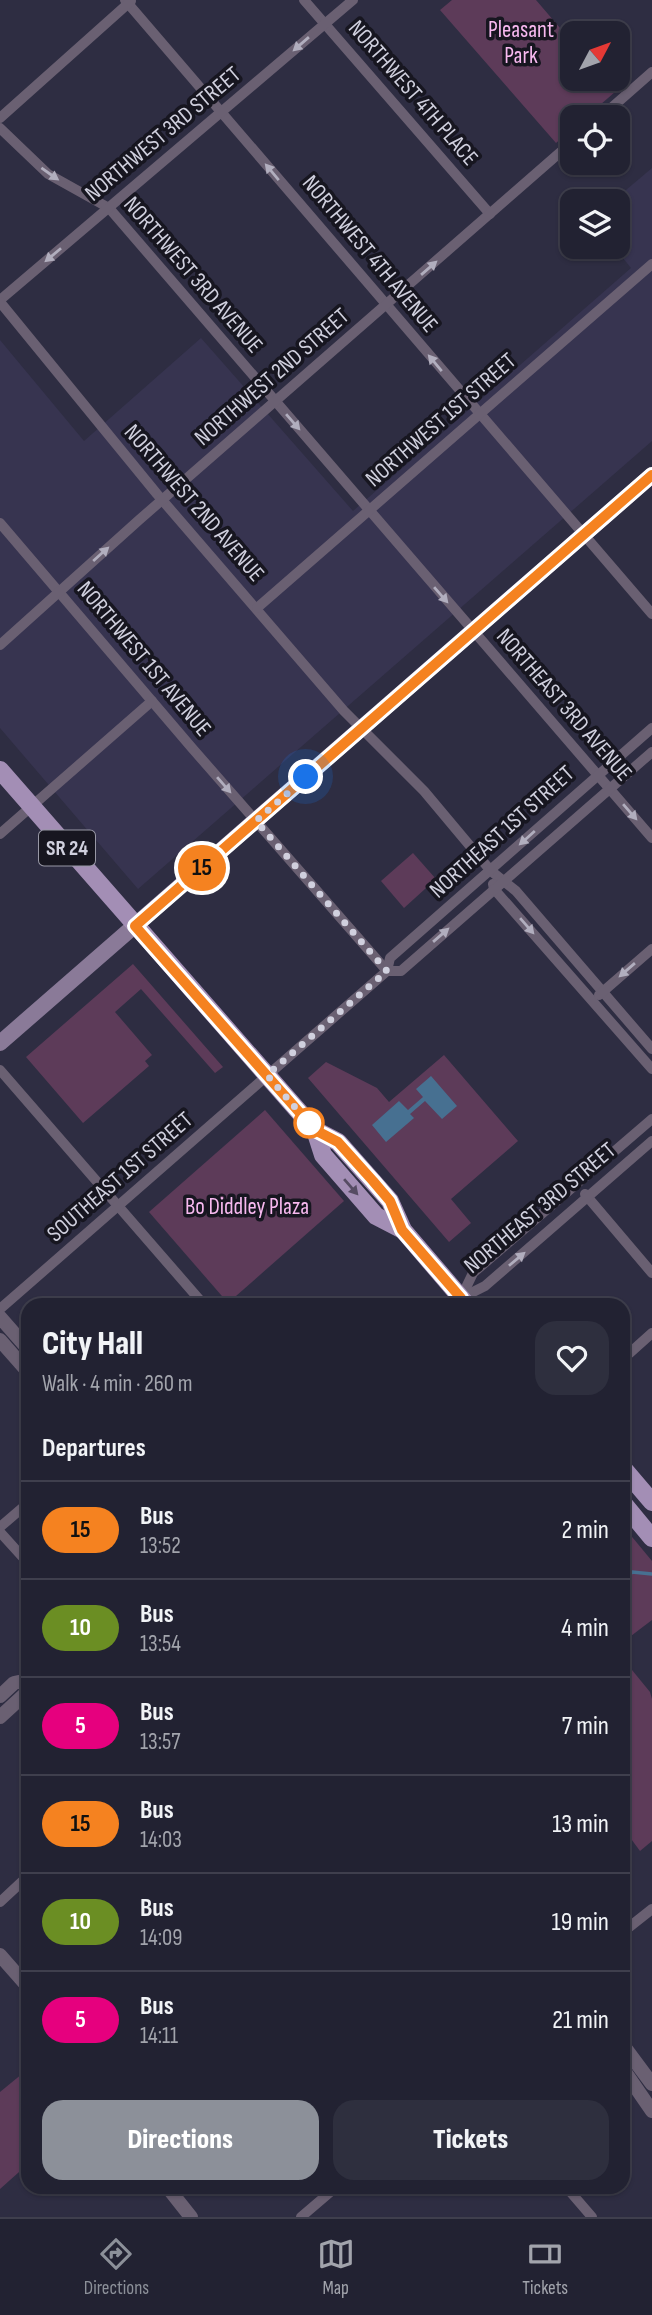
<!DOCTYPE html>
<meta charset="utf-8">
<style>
body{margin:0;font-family:"Sofia Sans Condensed",sans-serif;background:#2e2f3e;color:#f1f3f6;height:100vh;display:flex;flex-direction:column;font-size:26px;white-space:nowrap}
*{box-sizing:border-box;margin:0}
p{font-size:23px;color:#a2a4ac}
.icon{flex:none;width:38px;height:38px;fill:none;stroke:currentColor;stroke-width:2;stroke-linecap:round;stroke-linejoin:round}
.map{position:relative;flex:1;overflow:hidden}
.drawer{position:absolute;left:21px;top:1298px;width:609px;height:896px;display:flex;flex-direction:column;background:#222232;border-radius:21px;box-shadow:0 2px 5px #0004,0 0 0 2px #3f3f4d}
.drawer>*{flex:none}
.badge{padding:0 14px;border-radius:23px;font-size:24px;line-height:46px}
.needle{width:46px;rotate:49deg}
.tools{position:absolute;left:560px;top:21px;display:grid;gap:14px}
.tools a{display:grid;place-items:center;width:70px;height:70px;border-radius:14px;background:#222232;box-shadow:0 2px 5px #0004,0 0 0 2px #3f3f4d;font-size:35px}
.you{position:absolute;width:35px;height:35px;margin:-18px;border:5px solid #fff;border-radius:50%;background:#1a73e8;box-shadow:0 0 0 10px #1a73e833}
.map>.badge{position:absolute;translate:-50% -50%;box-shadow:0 0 0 4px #fff}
h2{padding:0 21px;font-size:26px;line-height:63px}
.round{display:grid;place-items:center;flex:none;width:74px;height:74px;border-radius:21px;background:#2e2f3e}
.headline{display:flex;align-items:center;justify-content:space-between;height:119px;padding:0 21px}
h1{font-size:33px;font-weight:800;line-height:52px}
.cta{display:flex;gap:14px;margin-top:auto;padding:14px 21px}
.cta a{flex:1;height:80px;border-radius:21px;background:#8c9099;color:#fff;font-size:28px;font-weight:800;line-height:80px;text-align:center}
.cta a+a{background:#2e2f3e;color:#f1f3f6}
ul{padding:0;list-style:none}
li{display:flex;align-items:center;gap:21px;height:98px;padding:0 21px;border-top:2px solid #3f3f4d}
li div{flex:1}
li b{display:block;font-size:26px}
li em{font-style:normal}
li .badge{min-width:77px;font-weight:700;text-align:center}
.tab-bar{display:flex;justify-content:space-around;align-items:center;height:98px;border-top:2px solid #3f3f4d;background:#222232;font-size:19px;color:#a2a4ac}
.tab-bar a{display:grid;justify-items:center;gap:4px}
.tab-bar .selected{color:#8c9099}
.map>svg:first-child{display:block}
.built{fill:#373450}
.green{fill:#5d3b59}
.water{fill:#477091}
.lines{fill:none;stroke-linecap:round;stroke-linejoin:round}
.stream{stroke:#477091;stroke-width:3.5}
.minor{stroke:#6a6072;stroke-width:10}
.tertiary{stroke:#6a6072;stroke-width:14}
.secondary{stroke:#8a7a98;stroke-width:16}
.primary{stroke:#a38eb5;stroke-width:18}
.oneway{fill:#b1aebe}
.oneway2{fill:#564c63}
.line-casing{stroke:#fff;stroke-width:16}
.line{stroke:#f58220;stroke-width:10}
.walk{stroke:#d0d0de;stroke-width:7;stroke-dasharray:0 12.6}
.stop-dot{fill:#fff;stroke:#f58220;stroke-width:3.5}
.labels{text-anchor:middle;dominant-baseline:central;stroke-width:7;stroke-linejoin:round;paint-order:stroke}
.shield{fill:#171620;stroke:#9898a5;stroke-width:2}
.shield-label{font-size:21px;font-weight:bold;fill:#d0d0de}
.park-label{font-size:23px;fill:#f8b9f0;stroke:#171620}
.street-label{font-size:23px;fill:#d0d0de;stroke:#171620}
</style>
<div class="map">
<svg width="652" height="2217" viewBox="0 0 652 2217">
<rect width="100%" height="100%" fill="#2e2d42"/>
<path class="built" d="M 652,168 L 652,441 L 138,889 L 0,728 L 0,340 L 84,441 L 201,338 L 353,511 L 631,268 L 614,247 L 618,247 L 618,201 L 613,201 Z"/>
<g class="green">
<path d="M 452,0 L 536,0 L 572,42 L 572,79 L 604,79 L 615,92 L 586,117 L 572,117 L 572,129 L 556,143 L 440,10 Z"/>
<path d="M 413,853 L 436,879 L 404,908 L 381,881 Z"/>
<path d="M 133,964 L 223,1067 L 215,1073 L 141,989 L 115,1012 L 152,1055 L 145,1061 L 149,1066 L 83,1123 L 26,1057 Z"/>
<path d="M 444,1055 L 518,1141 L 451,1199 L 471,1223 L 449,1242 L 308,1078 L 326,1062 L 377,1088 L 389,1102 Z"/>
<path d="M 265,1110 L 344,1201 L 228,1303 L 149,1212 Z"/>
<path d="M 623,1526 L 652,1561 L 652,1620 L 623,1642 Z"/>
<path d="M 623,1659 L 650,1692 L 652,1699 L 652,1841 L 640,1851 L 623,1828 Z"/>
<path d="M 28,2069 L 28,2164 L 0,2189 L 0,2092 Z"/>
</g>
<path class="water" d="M 431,1076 L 457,1106 L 442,1119 L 425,1101 L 410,1114 L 414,1118 L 386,1142 L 372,1125 L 399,1101 L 408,1110 L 423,1097 L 416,1089 Z"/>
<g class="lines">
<path class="stream" d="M 623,1582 L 632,1572 L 652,1574"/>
<g class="minor">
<path d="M 125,0 L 652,614"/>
<path d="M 304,0 L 490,214"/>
<path d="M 601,117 L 652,72"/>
<path d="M 0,118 L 131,1"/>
<path d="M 0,128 L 48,174 L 109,208 L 652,838"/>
<path d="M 0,300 L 353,0"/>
<path d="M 0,302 L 157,494 L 344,711 L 424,791 L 491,871 L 516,891 L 652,1049"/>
<path d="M 0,523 L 192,748 L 387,971"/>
<path d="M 257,608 L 652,264"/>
<path d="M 0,645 L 139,520 L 572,142"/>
<path d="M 0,834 L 152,701"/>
<path d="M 493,884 L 494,889 L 652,1069"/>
<path d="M 387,971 L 401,971 L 652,752"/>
<path d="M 599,995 L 652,949"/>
<path d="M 0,1070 L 205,1306"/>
<path d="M 585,1194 L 652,1273"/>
<path d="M 461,1298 L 473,1273 L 652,1119"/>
<path d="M 461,1298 L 485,1286 L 652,1141"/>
<path d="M 0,1309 L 387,971 L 390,958 L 652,728"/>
<path d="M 623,1359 L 652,1333"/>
<path d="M 0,1527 L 28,1503"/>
<path d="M 0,1532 L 28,1563"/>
<path d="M 0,1902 L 28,1876"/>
<path d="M 623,1932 L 652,1909"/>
<path d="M 567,2188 L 592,2217"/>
<path d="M 301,2217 L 335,2188"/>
</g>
<g class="tertiary">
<path d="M 0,1317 L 28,1349"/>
<path d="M 0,1340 L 28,1372"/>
<path d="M 0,1696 L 14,1683 L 28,1680"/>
<path d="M 0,1717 L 24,1695 L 28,1688"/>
<path d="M 0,1955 L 28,1987"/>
<path d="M 623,2045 L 652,2084"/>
<path d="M 623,2069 L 652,2111"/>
<path d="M 168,2188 L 191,2217"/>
</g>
<path class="secondary" d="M 0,1043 L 652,475"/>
<g class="primary">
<path d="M 0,770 L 315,1130 L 323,1155 L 376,1216 L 403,1230"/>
<path d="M 315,1130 L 338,1142 L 390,1201 L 403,1230 L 468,1306"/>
<path d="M 623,1468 L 652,1502"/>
<path d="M 623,1503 L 652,1538"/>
</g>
</g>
<defs><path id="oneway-solid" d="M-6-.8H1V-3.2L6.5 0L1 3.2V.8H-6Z" transform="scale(1.75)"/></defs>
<g class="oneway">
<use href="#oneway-solid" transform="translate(301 44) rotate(139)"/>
<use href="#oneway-solid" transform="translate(272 172) rotate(-130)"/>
<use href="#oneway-solid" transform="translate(50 174) rotate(35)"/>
<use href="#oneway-solid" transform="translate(53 255) rotate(140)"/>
<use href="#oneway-solid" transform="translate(429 268) rotate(-41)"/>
<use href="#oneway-solid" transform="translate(435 363) rotate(-130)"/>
<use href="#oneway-solid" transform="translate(293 422) rotate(49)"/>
<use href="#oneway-solid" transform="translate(101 554) rotate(-42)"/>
<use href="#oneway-solid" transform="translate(441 595) rotate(49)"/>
<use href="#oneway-solid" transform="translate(224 785) rotate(49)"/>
<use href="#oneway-solid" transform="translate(630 812) rotate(49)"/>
<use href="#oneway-solid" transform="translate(527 838) rotate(138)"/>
<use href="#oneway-solid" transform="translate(527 926) rotate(49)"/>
<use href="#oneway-solid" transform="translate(441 935) rotate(-41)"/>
<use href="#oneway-solid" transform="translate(627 970) rotate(139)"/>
<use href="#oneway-solid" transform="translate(517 1259) rotate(-40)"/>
</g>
<use class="oneway2" href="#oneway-solid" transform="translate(351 1187) rotate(49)"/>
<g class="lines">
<g class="line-casing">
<path id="line" d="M 453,1306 L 461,1298 L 402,1230 L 390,1201 L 373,1181 L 338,1142 L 315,1130 L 135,926 L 652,475"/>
</g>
<use href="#line" class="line"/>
<path class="walk" d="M 306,777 L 256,821 L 387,971 L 267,1075 L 315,1130 L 309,1123"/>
</g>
<circle class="stop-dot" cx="309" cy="1123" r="14"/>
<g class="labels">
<rect class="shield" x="39" y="830.5" width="56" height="35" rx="5"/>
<g class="shield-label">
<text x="67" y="848">SR 24</text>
</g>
<g class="park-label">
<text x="521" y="30">Pleasant<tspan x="521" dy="26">Park</tspan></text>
<text x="247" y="1207">Bo Diddley Plaza</text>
</g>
<g class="street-label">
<text transform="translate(413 93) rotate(49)">NORTHWEST 4TH PLACE</text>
<text transform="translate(163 134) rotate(-40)">NORTHWEST 3RD STREET</text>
<text transform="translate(370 254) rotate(50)">NORTHWEST 4TH AVENUE</text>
<text transform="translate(193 275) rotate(49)">NORTHWEST 3RD AVENUE</text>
<text transform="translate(272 377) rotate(-41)">NORTHWEST 2ND STREET</text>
<text transform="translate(441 420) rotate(-41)">NORTHWEST 1ST STREET</text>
<text transform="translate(194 503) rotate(49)">NORTHWEST 2ND AVENUE</text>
<text transform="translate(144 659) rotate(50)">NORTHWEST 1ST AVENUE</text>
<text transform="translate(564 705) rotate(49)">NORTHEAST 3RD AVENUE</text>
<text transform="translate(502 832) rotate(-42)">NORTHEAST 1ST STREET</text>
<text transform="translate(120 1177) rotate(-41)">SOUTHEAST 1ST STREET</text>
<text transform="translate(540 1208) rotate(-40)">NORTHEAST 3RD STREET</text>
</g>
</g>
</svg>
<div class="tools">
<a><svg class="needle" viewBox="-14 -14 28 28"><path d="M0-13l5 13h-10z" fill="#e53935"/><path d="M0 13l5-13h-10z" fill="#a2a4ac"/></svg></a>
<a><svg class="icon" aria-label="locate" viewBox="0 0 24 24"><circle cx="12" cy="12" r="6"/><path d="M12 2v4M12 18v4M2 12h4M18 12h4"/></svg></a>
<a><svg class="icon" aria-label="layers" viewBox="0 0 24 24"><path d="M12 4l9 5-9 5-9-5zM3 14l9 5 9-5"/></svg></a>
</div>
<div class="you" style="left:306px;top:777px"></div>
<b class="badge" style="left:202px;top:868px;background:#f58220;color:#111">15</b>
<section class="drawer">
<div class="headline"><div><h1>City Hall</h1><p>Walk · 4 min · 260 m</p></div><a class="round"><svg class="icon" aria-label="heart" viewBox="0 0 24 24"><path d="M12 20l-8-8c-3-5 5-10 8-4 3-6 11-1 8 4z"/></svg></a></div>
<h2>Departures</h2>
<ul>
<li><span class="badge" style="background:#f58220;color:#111">15</span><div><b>Bus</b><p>13:52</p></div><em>2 min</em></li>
<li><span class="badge" style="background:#6b8e23;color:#fff">10</span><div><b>Bus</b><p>13:54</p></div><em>4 min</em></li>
<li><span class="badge" style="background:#e6007e;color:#fff">5</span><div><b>Bus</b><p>13:57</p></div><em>7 min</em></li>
<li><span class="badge" style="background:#f58220;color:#111">15</span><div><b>Bus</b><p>14:03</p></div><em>13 min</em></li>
<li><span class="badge" style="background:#6b8e23;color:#fff">10</span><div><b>Bus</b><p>14:09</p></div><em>19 min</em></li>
<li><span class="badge" style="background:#e6007e;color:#fff">5</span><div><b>Bus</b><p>14:11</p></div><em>21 min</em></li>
</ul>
<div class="cta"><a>Directions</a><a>Tickets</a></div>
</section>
</div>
<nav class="tab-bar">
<a class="selected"><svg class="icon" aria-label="directions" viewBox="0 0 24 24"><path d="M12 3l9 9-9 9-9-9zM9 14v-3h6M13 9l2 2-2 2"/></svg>Directions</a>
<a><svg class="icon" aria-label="map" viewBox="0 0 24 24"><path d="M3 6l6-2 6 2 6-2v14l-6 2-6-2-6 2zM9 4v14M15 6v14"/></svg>Map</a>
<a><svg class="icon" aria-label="tickets" viewBox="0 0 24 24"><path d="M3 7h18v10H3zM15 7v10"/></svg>Tickets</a>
</nav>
